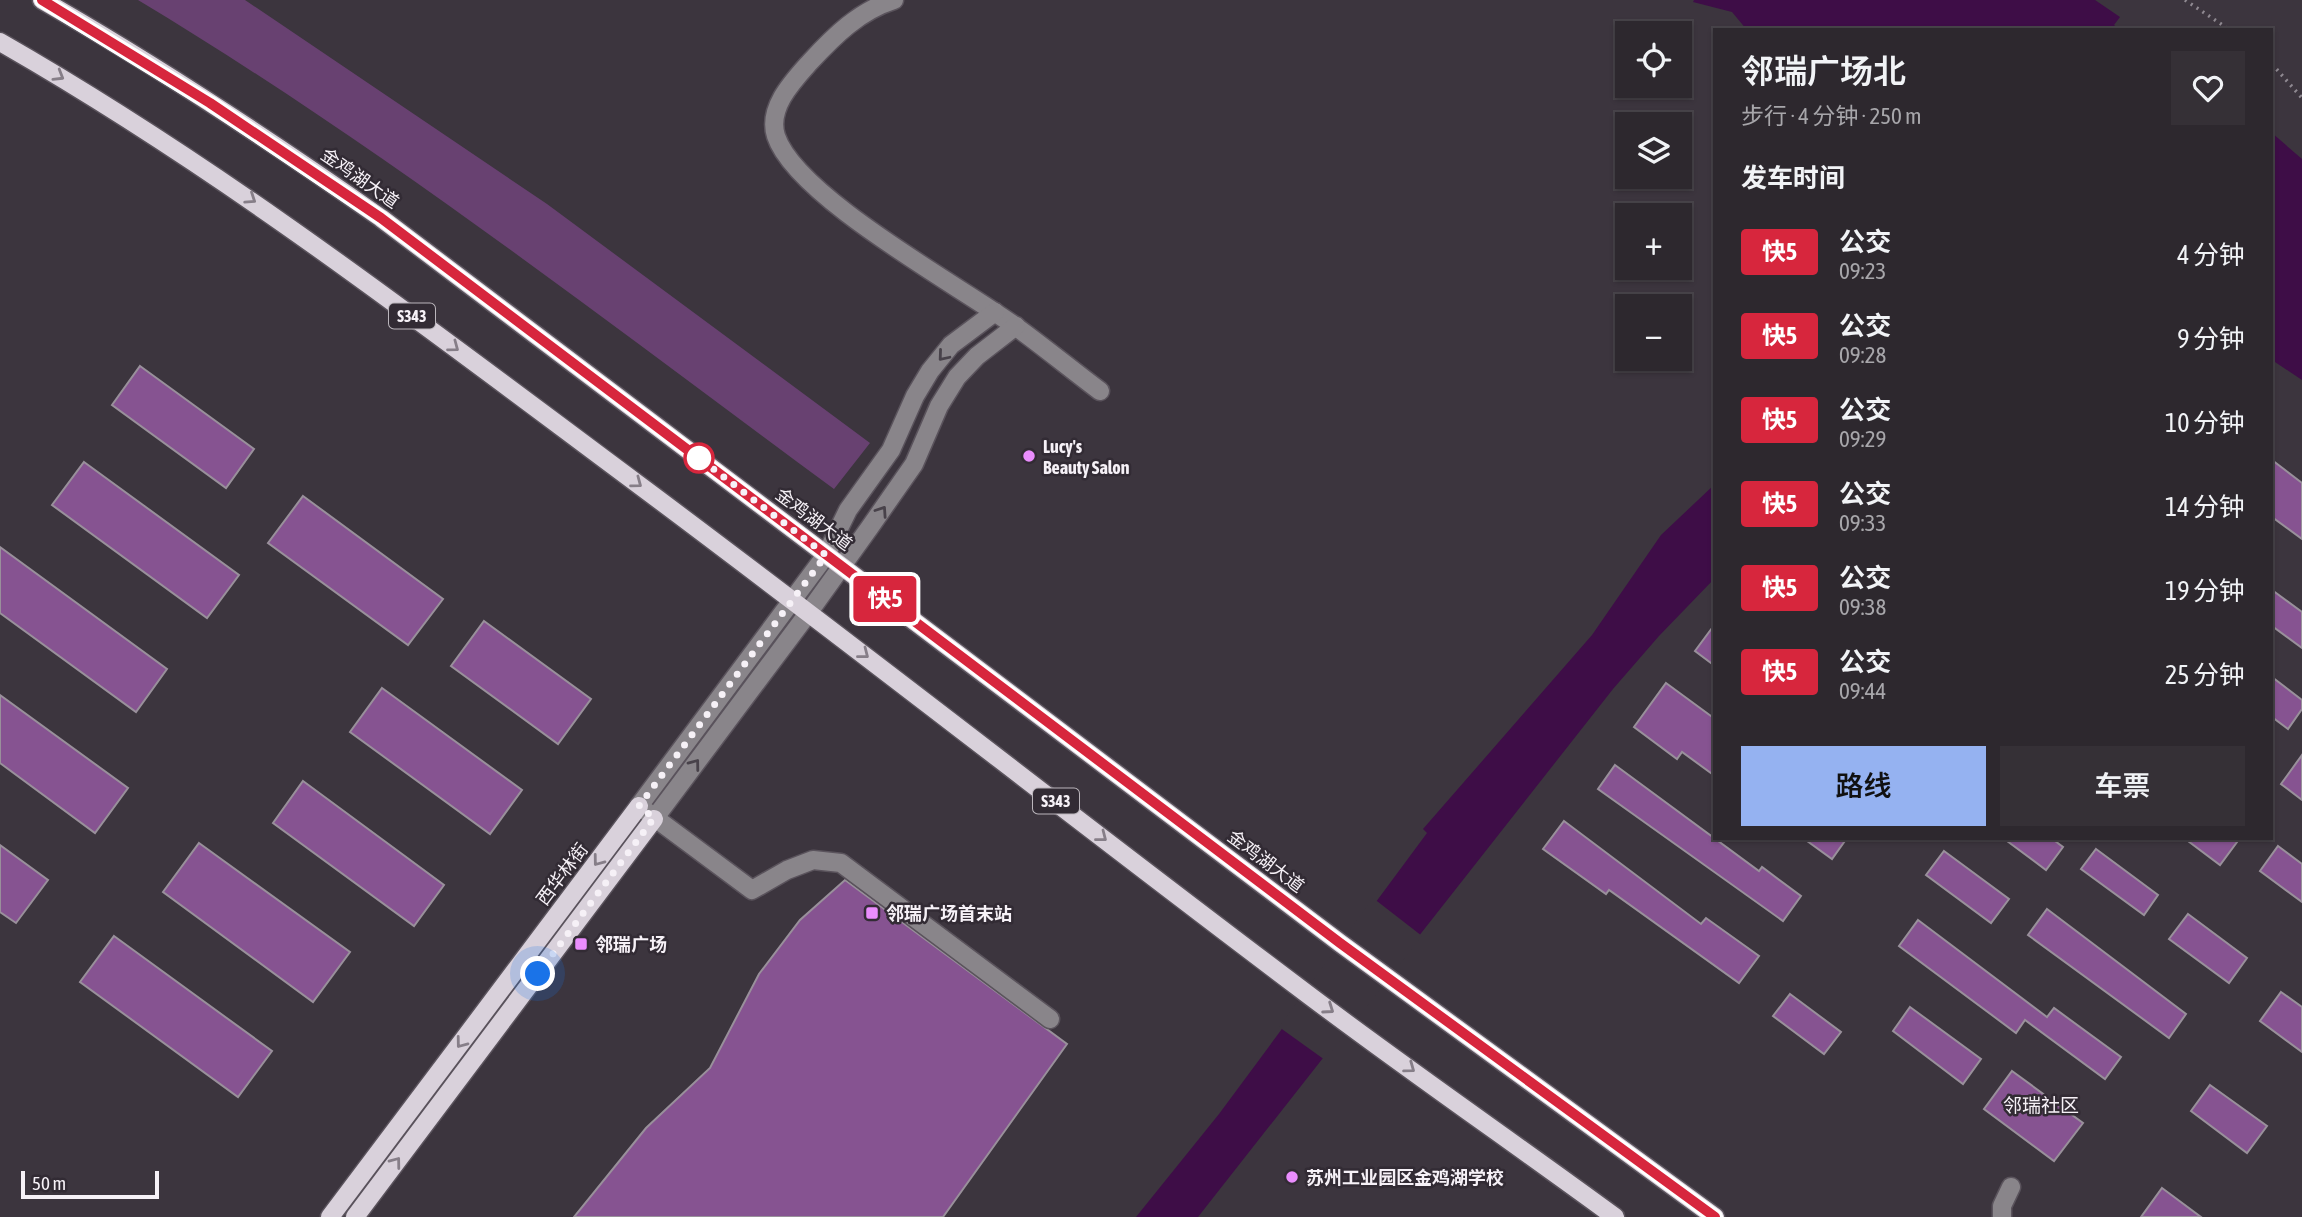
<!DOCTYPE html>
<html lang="zh">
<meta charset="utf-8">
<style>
body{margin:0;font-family:"Asap Condensed","Noto Sans SC",sans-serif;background:#353036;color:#f1f3f6;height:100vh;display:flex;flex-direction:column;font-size:26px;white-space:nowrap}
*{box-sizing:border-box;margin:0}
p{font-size:23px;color:#a7a6aa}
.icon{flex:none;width:38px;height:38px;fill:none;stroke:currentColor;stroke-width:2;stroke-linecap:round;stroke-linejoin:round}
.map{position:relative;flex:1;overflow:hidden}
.details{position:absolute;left:1713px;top:28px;width:560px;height:812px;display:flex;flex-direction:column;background:#2d282e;border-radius:0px;box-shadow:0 2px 5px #0004,0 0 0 2px #48444a}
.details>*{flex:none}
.badge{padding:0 14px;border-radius:5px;font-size:24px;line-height:46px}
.controls{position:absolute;left:1615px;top:21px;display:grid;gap:14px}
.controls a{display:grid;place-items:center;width:77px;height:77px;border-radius:0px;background:#2d282e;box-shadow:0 2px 5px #0004,0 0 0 2px #48444a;font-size:35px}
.scale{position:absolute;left:21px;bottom:18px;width:138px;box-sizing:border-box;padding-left:7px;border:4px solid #f6f1f7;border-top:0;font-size:19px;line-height:24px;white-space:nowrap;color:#f6f1f7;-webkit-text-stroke:5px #322b34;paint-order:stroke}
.you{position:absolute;width:35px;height:35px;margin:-18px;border:5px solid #fff;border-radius:50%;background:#1a73e8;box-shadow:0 0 0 10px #1a73e833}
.map>.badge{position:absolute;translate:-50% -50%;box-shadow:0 0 0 4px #fff}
h2{padding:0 28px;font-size:26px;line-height:63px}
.round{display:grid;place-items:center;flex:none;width:74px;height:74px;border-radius:0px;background:#353036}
.overview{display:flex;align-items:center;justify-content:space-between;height:119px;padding:0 28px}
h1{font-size:33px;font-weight:600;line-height:52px}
.cta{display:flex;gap:14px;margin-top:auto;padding:14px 28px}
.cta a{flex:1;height:80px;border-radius:0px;background:#95b2f1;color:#111;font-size:28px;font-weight:600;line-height:80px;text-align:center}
.cta a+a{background:#353036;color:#f1f3f6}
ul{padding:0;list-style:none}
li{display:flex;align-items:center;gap:21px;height:84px;padding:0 28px}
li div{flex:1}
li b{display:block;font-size:26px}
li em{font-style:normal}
li .badge{min-width:77px;font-weight:700;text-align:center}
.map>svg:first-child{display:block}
.green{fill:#684171}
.water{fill:#3e0d47}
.pier{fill:#3c353e}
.building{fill:#865391;stroke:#99909b;stroke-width:2}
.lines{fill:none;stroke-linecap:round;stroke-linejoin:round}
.minor-casing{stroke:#5a535c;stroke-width:21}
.major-casing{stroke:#5a535c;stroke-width:21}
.path{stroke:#8f8991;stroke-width:3.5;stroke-dasharray:2 5;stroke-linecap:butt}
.minor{stroke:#89858a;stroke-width:18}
.major{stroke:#d9d1db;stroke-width:18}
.oneway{stroke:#867e88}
.oneway2{stroke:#48424a}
.line-casing{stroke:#fff;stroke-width:16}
.line{stroke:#d7263d;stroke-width:10}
.walk{stroke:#f6f1f7;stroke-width:7;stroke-dasharray:0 12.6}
.poi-dot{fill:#ea8dfd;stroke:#322b34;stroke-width:2.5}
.stop-dot{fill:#fff;stroke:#d7263d;stroke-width:3.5}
.labels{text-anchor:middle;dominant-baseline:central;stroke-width:5;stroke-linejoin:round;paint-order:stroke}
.shield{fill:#322b34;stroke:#bbb6bc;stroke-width:2}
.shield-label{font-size:16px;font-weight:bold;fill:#f6f1f7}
.street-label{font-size:18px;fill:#f6f1f7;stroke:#322b34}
.poi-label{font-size:18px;font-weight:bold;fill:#f6f1f7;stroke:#322b34;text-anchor:start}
.neighbourhood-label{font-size:19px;fill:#f6f1f7;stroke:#322b34}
</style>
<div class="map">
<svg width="2302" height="1217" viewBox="0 0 2302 1217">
<rect width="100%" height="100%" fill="#3c353e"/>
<path class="green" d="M 138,0 L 245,0 L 547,204 L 870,443 L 834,489 C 606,321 381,146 138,0 Z"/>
<g class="water">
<path d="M 1694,0 L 2095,0 L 2120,17 L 2114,25 L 2120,30 L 1747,30 L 1732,12 L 1693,2 Z"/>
<path d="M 2272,133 L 2302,159 L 2302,380 L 2272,360 Z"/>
<path d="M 1715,484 L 1715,578 L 1659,636 L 1613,689 L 1198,1217 L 1136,1217 L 1219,1114 L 1427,833 L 1423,829 L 1592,635 L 1661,535 Z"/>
</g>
<path class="pier" d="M 1373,898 L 1422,936 L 1325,1060 L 1279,1027 Z"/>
<g class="building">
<path d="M 140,366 L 254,449 L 226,488 L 112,405 Z"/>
<path d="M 2272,460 L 2302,483 L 2302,539 L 2272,517 Z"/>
<path d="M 84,462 L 239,575 L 207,618 L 52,505 Z"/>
<path d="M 303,496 L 443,599 L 408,645 L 268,543 Z"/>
<path d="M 0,547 L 167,669 L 136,712 L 0,613 Z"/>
<path d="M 2272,590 L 2302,612 L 2302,648 L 2272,626 Z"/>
<path d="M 484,621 L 591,699 L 558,744 L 451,666 Z"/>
<path d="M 1715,624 L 1715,666 L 1695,651 Z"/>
<path d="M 2272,677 L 2302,700 L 2302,709 L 2288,729 L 2272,717 Z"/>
<path d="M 1666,683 L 1715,719 L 1715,776 L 1682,752 L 1677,759 L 1634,727 Z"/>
<path d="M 382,688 L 522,790 L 490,834 L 350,732 Z"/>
<path d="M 0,695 L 128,788 L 95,833 L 0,763 Z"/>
<path d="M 2302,755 L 2302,800 L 2281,784 Z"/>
<path d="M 1615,765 L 1759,871 L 1762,867 L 1801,896 L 1783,921 L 1598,789 Z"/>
<path d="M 303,781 L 444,885 L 414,926 L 273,823 Z"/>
<path d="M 1564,821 L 1701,924 L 1706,918 L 1759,956 L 1739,983 L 1609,890 L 1606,894 L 1543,849 Z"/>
<path d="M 1803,838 L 1847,838 L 1832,859 Z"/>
<path d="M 2003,838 L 2051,838 L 2063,847 L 2046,870 Z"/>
<path d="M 2184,838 L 2240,838 L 2220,865 Z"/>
<path d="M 199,843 L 350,952 L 313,1002 L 163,892 Z"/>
<path d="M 0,845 L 48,880 L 16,923 L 0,912 Z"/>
<path d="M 2278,846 L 2302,864 L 2302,902 L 2260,871 Z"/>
<path d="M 2096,849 L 2158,895 L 2144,915 L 2081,869 Z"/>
<path d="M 1944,851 L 2009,899 L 1991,923 L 1926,875 Z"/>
<path d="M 845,880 L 1067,1044 L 943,1217 L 574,1217 L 646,1128 L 710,1068 L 759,974 L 800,920 Z"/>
<path d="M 2047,909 L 2186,1014 L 2169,1038 L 2028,935 Z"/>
<path d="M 2188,914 L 2247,958 L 2229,983 L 2169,939 Z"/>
<path d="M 1918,920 L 2047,1017 L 2054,1008 L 2121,1057 L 2105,1079 L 2025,1020 L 2016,1033 L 1899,946 Z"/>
<path d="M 114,936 L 272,1051 L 238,1097 L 80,982 Z"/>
<path d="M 2281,992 L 2302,1007 L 2302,1052 L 2260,1021 Z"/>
<path d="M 1790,994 L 1841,1032 L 1824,1054 L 1773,1016 Z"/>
<path d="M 1910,1007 L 1981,1059 L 1963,1084 L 1893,1031 Z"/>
<path d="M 2012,1071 L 2083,1123 L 2054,1161 L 1984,1109 Z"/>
<path d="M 2210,1085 L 2267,1126 L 2247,1153 L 2191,1111 Z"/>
<path d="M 2162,1188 L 2201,1217 L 2141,1217 Z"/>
</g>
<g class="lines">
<g class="minor-casing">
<g id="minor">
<path d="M 894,0 C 859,11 834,36 810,62 C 793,81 767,108 776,136 C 796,197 960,286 1015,326 C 1044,347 1072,370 1100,391"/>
<path d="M 995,312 L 951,345 L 930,371 L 915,396 L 891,450 L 848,510 L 826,555 L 639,806 L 752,890 L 787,870 L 813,860 L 841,863 L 1050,1019"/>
<path d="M 654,819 L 809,612 L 870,527 L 914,464 L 939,406 L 957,377 L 977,356 L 1016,326"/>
<path d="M 2002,1217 L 2002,1206 L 2011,1187"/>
</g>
</g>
<g class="major-casing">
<g id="major">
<path d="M 42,0 C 159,67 271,141 381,218 L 1340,943 L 1715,1217"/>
<path d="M 0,42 C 224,170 428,328 635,482 C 858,648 1076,820 1298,987 C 1402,1066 1510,1140 1615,1217"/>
<path d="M 330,1217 L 639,806"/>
<path d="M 355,1217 L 654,819"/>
</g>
</g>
<g class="path">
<path d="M 2185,0 L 2230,30"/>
<path d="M 2272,64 L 2302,98"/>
</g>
<use href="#minor" class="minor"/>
<use href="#major" class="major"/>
</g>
<defs><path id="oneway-chevron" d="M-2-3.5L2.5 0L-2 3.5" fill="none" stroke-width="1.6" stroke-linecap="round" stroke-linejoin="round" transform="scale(1.75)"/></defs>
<g class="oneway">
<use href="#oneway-chevron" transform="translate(59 76) rotate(31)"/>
<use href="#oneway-chevron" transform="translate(251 199) rotate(34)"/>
<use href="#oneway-chevron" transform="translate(454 347) rotate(37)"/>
<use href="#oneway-chevron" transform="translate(637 483) rotate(37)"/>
<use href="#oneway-chevron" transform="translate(864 654) rotate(38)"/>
<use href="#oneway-chevron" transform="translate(1102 837) rotate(38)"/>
<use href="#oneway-chevron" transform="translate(598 861) rotate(127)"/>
<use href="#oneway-chevron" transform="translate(1329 1009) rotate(35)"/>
<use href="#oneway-chevron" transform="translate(461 1043) rotate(127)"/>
<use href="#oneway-chevron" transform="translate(1410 1068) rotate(36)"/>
<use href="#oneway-chevron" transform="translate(396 1162) rotate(-53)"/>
</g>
<g class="oneway2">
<use href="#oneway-chevron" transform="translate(943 356) rotate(130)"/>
<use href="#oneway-chevron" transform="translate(882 511) rotate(-56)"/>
<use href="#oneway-chevron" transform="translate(695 764) rotate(-53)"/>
</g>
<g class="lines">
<g class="line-casing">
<path id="line" d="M 42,0 L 210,103 L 381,218 L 1340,943 L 1715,1217"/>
</g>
<use href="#line" class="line"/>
<path class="walk" d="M 538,974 L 654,818 L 639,806 L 826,555 L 699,458"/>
</g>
<g class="poi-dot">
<circle cx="1029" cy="456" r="7"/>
<rect x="865" y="906" width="14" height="14" rx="3.5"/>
<rect x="574" y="937" width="14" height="14" rx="3.5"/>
<circle cx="1292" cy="1177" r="7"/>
</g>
<circle class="stop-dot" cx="699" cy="458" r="14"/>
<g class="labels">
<g class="shield">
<rect x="389" y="303.5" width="46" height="25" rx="5"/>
<rect x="1033" y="788.5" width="46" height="25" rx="5"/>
</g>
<g class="shield-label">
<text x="412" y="316">S343</text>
<text x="1056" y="801">S343</text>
</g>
<g class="street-label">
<text transform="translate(360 178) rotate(35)">金鸡湖大道</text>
<text transform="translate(814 519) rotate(37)">金鸡湖大道</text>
<text transform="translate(1266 861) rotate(37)">金鸡湖大道</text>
<text transform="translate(562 874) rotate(-53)">西华林街</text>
</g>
<g class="poi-label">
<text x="1043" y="446">Lucy's<tspan x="1043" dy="21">Beauty Salon</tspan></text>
<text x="886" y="913">邻瑞广场首末站</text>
<text x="595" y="944">邻瑞广场</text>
<text x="1306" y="1177">苏州工业园区金鸡湖学校</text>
</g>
<g class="neighbourhood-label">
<text x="2041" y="1105">邻瑞社区</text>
</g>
</g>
</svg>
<div class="controls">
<a><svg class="icon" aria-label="locate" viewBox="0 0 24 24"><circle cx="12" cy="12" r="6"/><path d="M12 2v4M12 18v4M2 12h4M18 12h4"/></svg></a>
<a><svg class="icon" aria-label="layers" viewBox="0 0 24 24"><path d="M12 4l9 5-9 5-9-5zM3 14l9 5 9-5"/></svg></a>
<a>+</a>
<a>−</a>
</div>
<div class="scale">50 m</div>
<div class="you" style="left:538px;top:974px"></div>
<b class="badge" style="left:885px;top:599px;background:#d7263d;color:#fff">快5</b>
<section class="details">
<div class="overview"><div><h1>邻瑞广场北</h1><p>步行 · 4 分钟 · 250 m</p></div><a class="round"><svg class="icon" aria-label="heart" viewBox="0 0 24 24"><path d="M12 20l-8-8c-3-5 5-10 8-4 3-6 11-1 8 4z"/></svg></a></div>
<h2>发车时间</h2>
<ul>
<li><span class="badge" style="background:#d7263d;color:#fff">快5</span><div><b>公交</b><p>09:23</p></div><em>4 分钟</em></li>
<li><span class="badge" style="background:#d7263d;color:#fff">快5</span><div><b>公交</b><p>09:28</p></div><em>9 分钟</em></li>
<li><span class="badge" style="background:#d7263d;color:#fff">快5</span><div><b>公交</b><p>09:29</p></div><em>10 分钟</em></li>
<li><span class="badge" style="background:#d7263d;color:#fff">快5</span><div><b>公交</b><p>09:33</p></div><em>14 分钟</em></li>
<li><span class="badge" style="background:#d7263d;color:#fff">快5</span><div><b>公交</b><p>09:38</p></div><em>19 分钟</em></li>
<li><span class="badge" style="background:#d7263d;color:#fff">快5</span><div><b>公交</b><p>09:44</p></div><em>25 分钟</em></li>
</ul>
<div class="cta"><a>路线</a><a>车票</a></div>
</section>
</div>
